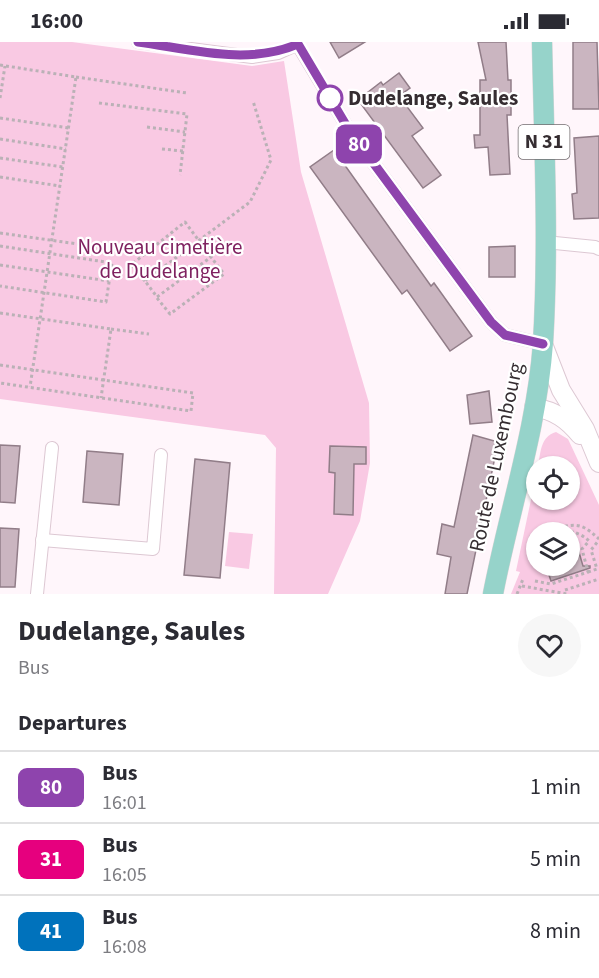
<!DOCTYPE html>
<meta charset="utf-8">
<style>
body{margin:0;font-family:"Source Sans 3",sans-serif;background:#f7f7f7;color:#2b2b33;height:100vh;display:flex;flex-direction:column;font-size:22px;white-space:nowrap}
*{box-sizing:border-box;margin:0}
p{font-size:20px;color:#7c7c81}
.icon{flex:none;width:33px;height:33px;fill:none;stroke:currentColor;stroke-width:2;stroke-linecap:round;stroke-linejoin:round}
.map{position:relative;height:552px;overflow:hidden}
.details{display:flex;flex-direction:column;background:#fff;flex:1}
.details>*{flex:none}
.badge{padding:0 12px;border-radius:9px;font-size:21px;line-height:39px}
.fabs{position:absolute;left:526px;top:414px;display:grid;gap:12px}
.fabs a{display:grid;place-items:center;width:54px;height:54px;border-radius:50%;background:#fff;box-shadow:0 2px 4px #0004;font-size:30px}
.map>.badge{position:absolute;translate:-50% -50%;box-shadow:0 0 0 3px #fff}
h2{padding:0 18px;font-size:22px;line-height:54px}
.round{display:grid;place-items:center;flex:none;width:63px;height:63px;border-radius:32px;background:#f7f7f7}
.head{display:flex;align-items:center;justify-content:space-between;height:102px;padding:0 18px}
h1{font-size:28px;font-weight:700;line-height:45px}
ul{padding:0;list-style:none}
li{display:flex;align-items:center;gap:18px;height:72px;padding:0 18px;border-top:2px solid #e1e1e2}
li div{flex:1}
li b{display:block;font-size:22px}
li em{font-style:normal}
li .badge{min-width:66px;font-weight:700;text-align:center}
.status{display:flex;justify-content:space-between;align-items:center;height:42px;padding:0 30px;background:#fff;direction:ltr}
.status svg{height:16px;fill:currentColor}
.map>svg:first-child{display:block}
.green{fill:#f9c9e3;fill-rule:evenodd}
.building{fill:#cab5c0;stroke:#917d88;stroke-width:1.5}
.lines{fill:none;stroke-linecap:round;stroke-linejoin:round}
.street-casing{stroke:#ddc8d3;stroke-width:14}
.secondary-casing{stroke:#ddc8d3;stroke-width:20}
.primary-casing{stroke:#d7d5d6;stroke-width:21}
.path{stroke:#bab1b6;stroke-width:3;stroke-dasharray:3 3;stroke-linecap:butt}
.street{stroke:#fff;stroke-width:12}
.secondary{stroke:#fff;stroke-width:18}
.primary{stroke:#96d3ca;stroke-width:20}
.line-casing{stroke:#fff;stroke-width:14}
.line{stroke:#8e44ad;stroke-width:9}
.stop-dot{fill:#fff;stroke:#8e44ad;stroke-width:3}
.labels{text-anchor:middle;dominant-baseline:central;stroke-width:4.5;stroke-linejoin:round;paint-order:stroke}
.shield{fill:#fff;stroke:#726c6f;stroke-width:1.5}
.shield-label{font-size:20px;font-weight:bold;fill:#352d31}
.stop-label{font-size:21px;font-weight:bold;fill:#352d31;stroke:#fff;text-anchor:start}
.park-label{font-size:21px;fill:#7f2160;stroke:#fff}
.street-label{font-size:21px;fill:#352d31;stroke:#fff}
</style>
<div class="status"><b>16:00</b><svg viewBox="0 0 49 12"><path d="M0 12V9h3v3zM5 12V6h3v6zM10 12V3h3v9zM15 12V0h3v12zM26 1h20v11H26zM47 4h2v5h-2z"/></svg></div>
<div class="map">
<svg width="599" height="552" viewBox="0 0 599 552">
<rect width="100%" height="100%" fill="#fff6fb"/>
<g class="green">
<path d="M 0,0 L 72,0 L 252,24 L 284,19 L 301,130 L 369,361 L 370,421 L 360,479 L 328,552 L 274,552 L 276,406 L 265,393 L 0,357 Z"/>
<path d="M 556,390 L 568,397 L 599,463 L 599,552 L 511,552 L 520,530 L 516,529 L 537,429 L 537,458 L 570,458 L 570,424 L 538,424 C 541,410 540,395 556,390 ZM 537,490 L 570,490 L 570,524 L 537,524 Z"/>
<path d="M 229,490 L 253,492 L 249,527 L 225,524 Z"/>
</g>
<g class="building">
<path d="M 330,0 L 365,0 L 339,16 Z"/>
<path d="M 478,0 L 506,0 L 508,38 L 511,38 L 511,73 L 507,73 L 510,132 L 490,133 L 488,105 L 475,106 L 474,93 L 480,93 L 480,38 L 486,38 Z"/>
<path d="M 573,0 L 597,0 L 599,67 L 573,67 Z"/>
<path d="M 399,31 L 410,46 L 399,54 L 423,86 L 412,94 L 441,133 L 423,146 L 358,58 L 381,40 L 383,43 Z"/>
<path d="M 599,94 L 599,176 L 574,177 L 572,152 L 577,151 L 574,96 Z"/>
<path d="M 334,108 L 431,244 L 434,241 L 472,294 L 450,309 L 407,248 L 402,252 L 310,125 Z"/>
<path d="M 515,204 L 515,235 L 489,235 L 489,205 Z"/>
<path d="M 489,349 L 492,380 L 470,382 L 467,353 Z"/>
<path d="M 473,393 L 498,400 L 467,552 L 445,552 L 451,515 L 437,512 L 442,482 L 454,485 Z"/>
<path d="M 0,403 L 20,404 L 15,461 L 0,460 Z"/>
<path d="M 330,404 L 366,405 L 366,422 L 354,422 L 353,473 L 334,472 L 335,431 L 329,430 Z"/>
<path d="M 87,409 L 123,412 L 119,463 L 83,460 Z"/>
<path d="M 195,417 L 230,421 L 220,536 L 184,533 Z"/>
<path d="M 0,486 L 19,487 L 15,545 L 0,545 Z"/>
<path d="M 573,490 L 583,524 L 590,524 L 590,526 L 551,539 L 546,524 L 570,524 L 570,491 Z"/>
</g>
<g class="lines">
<g class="street-casing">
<g id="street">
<path d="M 138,0 L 252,15 L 278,11 L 298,2"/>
<path d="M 296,0 L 349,88 L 491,280 L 505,293 L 543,302"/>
<path d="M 545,200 L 595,205 L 599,207"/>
<path d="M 42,498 L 153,507 L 161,413"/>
<path d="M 37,552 L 52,406"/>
</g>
</g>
<g class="secondary-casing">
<g id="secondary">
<path d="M 543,302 L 561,348 L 585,387 L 599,421"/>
<path d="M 534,365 C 555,369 567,377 580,393"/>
</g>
</g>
<g class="primary-casing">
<path id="primary" d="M 493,552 C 509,469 537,386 543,301 C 549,201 544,100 542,0"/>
</g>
<g class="path">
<path d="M 0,23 L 76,35 L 30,345"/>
<path d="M 76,35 L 187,51"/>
<path d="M 0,56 L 5,24"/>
<path d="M 99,61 L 187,72 L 180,133"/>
<path d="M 0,76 L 69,86"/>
<path d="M 147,85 L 185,90"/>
<path d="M 0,97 L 66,107"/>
<path d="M 162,107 L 183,109"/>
<path d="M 0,116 L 63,125"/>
<path d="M 0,135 L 60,144"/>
<path d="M 0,191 L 92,204"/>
<path d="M 0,204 L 112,221 L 106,260 L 0,244"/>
<path d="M 0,223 L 109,239"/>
<path d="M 145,239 L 131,223 L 185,180 L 211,215 L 157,255 L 145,239 L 250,160 L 271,118 L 253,59"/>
<path d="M 157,256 L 170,272 L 224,232 L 211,215"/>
<path d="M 0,271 L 111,287 L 101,356"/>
<path d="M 111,287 L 149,292"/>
<path d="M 0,323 L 193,351 L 191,369 L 0,341"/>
<path d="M 559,486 C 578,480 585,484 599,497"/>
<path d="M 530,495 L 537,493"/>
<path d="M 588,530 L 597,527 L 591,508 L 599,498"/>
<path d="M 535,539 L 551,542 L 588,530 L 582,507 L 589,499 C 578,488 560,486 545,490"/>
<path d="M 522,544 L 567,552"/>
<path d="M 565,548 L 599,537"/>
<path d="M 517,552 L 523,537"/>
</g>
<use href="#street" class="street"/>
<use href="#secondary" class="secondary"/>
<use href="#primary" class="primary"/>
</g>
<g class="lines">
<g class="line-casing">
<path id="line" d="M 138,0 C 190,7 248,24 298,2 L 349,88 L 491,280 L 505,293 L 543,302"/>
</g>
<use href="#line" class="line"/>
</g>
<circle class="stop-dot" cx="330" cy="56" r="12"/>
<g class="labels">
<rect class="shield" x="518.5" y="83" width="51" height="34" rx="4.5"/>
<g class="shield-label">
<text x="544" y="100">N 31</text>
</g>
<g class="stop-label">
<text x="348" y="56">Dudelange, Saules</text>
</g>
<g class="park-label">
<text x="160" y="205">Nouveau cimetière<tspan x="160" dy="24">de Dudelange</tspan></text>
</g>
<g class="street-label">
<text transform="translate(496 415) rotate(-78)">Route de Luxembourg</text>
</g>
</g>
</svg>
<div class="fabs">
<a><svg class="icon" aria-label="locate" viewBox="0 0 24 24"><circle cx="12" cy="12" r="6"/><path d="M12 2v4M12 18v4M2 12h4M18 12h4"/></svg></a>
<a><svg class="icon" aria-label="layers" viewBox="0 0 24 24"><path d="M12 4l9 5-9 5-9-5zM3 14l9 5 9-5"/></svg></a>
</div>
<b class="badge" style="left:359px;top:102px;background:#8e44ad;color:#fff">80</b>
</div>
<section class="details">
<div class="head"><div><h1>Dudelange, Saules</h1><p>Bus</p></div><a class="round"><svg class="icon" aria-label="heart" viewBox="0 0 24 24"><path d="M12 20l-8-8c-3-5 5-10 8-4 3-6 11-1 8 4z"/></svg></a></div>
<h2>Departures</h2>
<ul>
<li><span class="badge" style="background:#8e44ad;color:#fff">80</span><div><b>Bus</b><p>16:01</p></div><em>1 min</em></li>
<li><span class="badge" style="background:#e6007e;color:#fff">31</span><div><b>Bus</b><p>16:05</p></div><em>5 min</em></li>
<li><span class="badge" style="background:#0072bc;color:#fff">41</span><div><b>Bus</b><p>16:08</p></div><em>8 min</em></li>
</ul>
</section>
